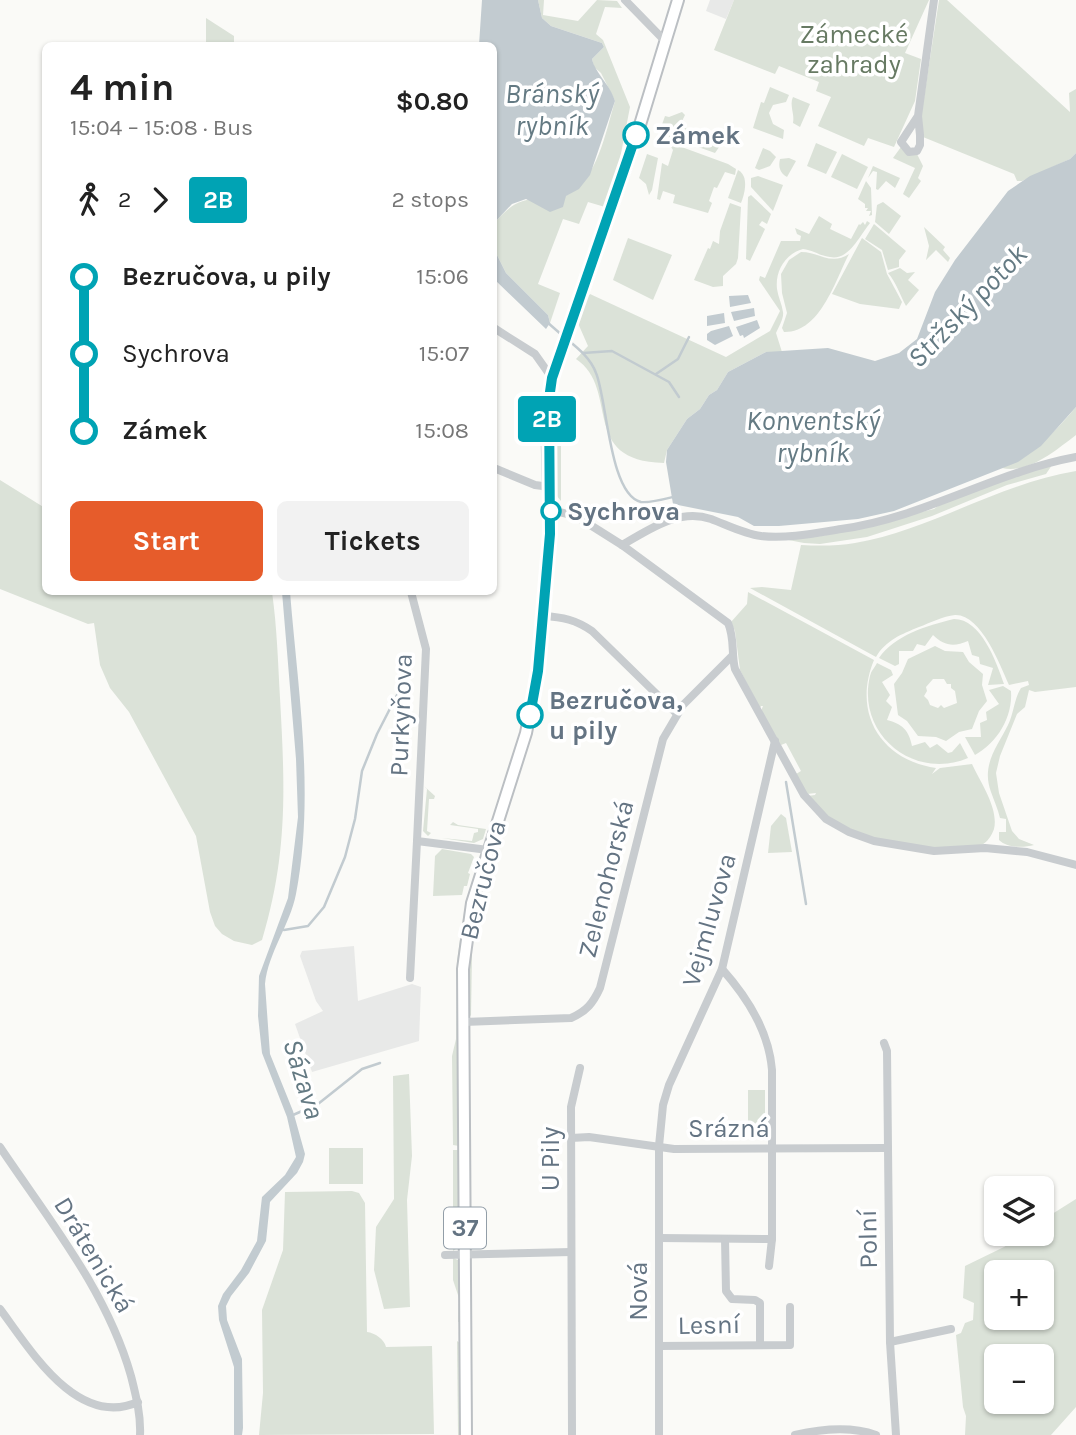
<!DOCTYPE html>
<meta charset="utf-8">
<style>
body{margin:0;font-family:Karla,sans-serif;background:#f2f2f2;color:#222;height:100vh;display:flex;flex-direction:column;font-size:26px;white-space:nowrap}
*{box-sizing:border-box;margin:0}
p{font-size:23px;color:#767676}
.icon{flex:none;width:38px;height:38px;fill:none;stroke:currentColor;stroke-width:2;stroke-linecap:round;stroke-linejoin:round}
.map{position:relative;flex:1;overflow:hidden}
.details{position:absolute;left:42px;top:42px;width:455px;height:553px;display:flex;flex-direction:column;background:#fff;border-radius:10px;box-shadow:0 2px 5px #0004}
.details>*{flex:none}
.badge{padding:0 14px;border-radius:5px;font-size:24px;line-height:46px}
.controls{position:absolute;left:984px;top:1176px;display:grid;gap:14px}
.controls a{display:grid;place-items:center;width:70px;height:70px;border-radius:10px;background:#fff;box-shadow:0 2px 5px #0004;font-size:35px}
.map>.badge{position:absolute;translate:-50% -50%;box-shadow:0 0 0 4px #fff}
.legs{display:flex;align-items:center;gap:10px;height:77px;padding:0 28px;font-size:23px}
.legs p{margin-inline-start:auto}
.headline{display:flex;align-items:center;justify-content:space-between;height:119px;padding:0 28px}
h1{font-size:38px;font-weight:700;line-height:52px}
.cta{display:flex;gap:14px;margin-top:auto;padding:14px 28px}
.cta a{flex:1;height:80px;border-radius:10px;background:#e65c2b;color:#fff;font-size:28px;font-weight:700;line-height:80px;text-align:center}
.cta a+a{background:#f2f2f2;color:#222}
ul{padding:0 28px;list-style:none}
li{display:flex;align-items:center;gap:24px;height:77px;font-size:26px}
li i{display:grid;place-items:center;width:10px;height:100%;margin:0 9px;background:currentColor}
li i::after{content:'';width:18px;height:18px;margin:-9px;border:5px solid;border-radius:50%;background:#fff}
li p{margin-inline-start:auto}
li:first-child i{background:linear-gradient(#0000 50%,currentColor 0)}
li:last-child i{background:linear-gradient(currentColor 50%,#0000 0)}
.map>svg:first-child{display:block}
.built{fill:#e8e9e8}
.green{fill:#dbe2d8;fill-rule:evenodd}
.water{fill:#c2cbd0}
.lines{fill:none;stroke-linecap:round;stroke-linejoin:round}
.stream{stroke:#c2cbd0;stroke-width:2.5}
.major-casing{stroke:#bbbfc3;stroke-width:14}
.minor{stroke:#c8cccf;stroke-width:8}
.major{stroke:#fff;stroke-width:10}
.line-1-casing{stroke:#fff;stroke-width:16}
.line-1{stroke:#00a3b4;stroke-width:10}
.stop-1-dot{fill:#fff;stroke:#00a3b4;stroke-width:3.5}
.labels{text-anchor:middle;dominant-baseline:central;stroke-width:7;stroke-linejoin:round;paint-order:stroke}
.shield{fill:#fff;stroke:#929ea8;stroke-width:2}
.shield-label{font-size:24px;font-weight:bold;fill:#647483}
.park-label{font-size:26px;fill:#677a63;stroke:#fff}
.stop-label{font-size:26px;font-weight:bold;fill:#647483;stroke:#fff;text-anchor:start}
.street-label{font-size:26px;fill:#647483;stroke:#fff}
.water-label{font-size:28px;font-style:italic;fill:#647a83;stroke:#fff}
</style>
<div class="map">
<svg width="1076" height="1435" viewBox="0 0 1076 1435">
<rect width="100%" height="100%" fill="#fafaf7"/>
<g class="built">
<path d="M 710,0 L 734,0 L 726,19 L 706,11 Z"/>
<path d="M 354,946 L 358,1001 L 412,984 L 421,987 L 419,1041 L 312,1072 L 295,1024 L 323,1011 L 316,1001 L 300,956 L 302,951 Z"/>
</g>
<g class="green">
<path d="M 538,0 L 544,0 L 543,15 L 578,21 L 597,0 L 617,1 L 622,8 L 605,7 L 596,34 L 603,40 L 630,107 L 616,179 L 605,207 L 588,202 L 579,224 L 563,219 L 538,284 L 560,293 L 550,323 L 548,315 L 506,273 L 494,249 L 494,223 C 512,204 518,199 545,198 C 552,197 561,198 567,195 C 597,181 606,131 615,101 L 601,73 L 594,67 L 592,59 L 604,47 L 602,43 L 551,26 L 542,18 Z"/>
<path d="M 734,0 L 929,0 L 905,53 L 921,59 L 915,101 L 894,147 L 868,138 L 864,146 L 818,126 L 831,97 L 816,91 L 819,82 L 779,66 L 775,74 L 714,50 Z"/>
<path d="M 939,0 L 947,0 L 1070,112 L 1069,93 L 1076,89 L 1076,153 L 1070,159 L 1022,181 L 1017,181 L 1014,174 L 923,137 L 921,117 Z"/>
<path d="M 206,18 L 234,36 L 234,45 L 206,45 Z"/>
<path d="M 770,87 L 789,95 L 786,102 L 773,105 L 769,113 L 773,124 L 784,130 L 783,139 L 753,128 L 761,102 L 764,103 Z"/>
<path d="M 793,97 L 810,104 L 800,127 L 793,123 C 795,114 789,105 793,97 Z"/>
<path d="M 682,112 L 685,115 L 680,125 L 711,142 L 717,133 L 726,137 L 715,153 L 659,133 L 665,116 L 669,117 Z"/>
<path d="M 668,142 L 728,164 L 736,169 L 735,175 L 725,172 L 717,188 L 714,187 L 709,201 L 712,203 L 708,213 L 673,203 L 675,195 L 663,191 L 660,200 L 657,199 L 662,163 L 668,166 L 673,150 Z"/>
<path d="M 816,143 L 837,152 L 826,174 L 807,166 Z"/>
<path d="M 901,147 L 917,154 L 923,166 L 918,178 L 921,181 L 909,198 L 903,194 L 915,168 L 893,158 Z"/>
<path d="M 763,148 L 770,151 L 776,157 L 770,166 L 759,170 L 755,168 Z"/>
<path d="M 647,154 L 658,158 L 652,190 L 649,195 L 646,184 L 639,178 Z"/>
<path d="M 842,154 L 868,167 L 857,189 L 831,177 Z"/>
<path d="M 789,158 L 796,161 L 787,177 C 780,173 778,167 780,159 Z"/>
<path d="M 873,166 L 900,178 L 895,188 L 886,181 L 878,190 L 876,189 L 877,172 L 873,171 L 868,178 Z"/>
<path d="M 738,170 C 749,176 745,193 741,203 L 728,198 Z"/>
<path d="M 758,176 L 783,185 L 773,211 L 751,187 L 751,178 Z"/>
<path d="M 866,181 L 871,188 L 872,215 L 869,216 L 871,211 L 866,211 L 868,208 L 865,208 L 865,204 L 858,199 Z"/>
<path d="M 751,195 L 771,214 L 767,224 L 762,221 L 759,225 L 765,229 L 750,261 L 746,259 L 748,197 Z"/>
<path d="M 883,202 L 901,216 L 889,234 L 875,222 L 877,205 Z"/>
<path d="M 730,203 L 741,207 L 738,258 L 736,264 L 723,276 L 723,286 L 713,287 L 694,280 L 708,248 L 710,249 L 713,241 L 719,244 L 720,231 Z"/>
<path d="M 819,216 L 832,224 L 830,229 L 851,239 L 859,224 L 860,225 L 863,222 L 865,225 L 867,221 L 870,223 C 860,235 849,261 830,257 C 820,256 813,250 803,249 C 785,254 775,271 777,289 C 778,297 782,304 783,312 C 784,318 779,326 776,333 L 782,352 L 766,352 L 728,372 L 717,390 L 709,395 L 700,409 L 687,419 L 667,450 L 664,463 C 578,461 621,389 576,359 L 588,346 L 577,321 L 582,305 L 590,294 L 726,357 L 770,331 L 780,311 L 759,280 L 760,276 L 765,278 L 781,241 L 800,241 L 801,236 L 797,234 L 795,228 L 809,234 Z"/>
<path d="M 874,224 L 906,251 L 899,260 L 899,267 L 888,270 L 882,250 L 865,239 Z"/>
<path d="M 924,227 L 945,247 L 943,250 L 950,258 L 948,262 L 936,250 L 926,260 L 929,246 Z"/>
<path d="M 628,238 L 672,255 L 653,300 L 613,280 Z"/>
<path d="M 862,238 L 881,252 L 887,274 L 902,302 L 899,309 L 860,304 L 832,294 Z"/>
<path d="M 801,252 C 819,252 831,266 849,254 C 835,281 820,333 784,332 L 782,328 L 787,313 L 782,293 L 781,274 L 789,260 Z"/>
<path d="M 900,268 L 907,273 L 915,272 L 908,280 L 919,290 L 906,306 C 900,295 896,282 888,273 Z"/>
<path d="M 1076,407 L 1076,435 C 1056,450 1029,474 1002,468 C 1032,456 1056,431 1076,407 Z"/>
<path d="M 561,443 L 561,501 L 556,495 L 553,444 Z"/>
<path d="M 1052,465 L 1046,474 L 1007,485 L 932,516 L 867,537 L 820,544 L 804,543 L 778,538 L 822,536 L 917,513 L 934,509 L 942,503 L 985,485 Z"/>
<path d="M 1076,471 L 1076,687 L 1035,692 L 1029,690 L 1025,707 L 1017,714 L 1000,756 L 996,773 L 999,793 L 1012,831 L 1019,839 L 1034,845 C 1023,848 1007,848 999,840 L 999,832 L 1006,832 L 1006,819 L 1000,818 C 998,809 994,801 991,792 C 981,765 997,747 1008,725 C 1014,713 1014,699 1021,688 L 1029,685 L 1028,681 L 1009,685 C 1000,665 981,614 955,615 C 943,616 930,623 919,627 C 902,634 886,640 876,657 L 750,588 L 762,587 L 791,590 L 801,545 C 819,546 838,546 855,543 C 931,530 997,484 1076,471 Z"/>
<path d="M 0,480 L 45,508 L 46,592 L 272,592 C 277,627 278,662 280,698 C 285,787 288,854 262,940 L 252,945 L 234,941 L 222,934 L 215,926 L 210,912 L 196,836 L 129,712 L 110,688 L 100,665 L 94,623 L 88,624 L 0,589 Z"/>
<path d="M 748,592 L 874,660 C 852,713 881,760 936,768 L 932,774 L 940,768 L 972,764 C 980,782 999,808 994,829 C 992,835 987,843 981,845 C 977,847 969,847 965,847 C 925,851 880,843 844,826 C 829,819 818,808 807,796 L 815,795 L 816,793 L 807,794 L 796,774 L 801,771 L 786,743 L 781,745 L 761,711 L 763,706 L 761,706 L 760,708 L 740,670 L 735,631 L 731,622 L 747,604 Z"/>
<path d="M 954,619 C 981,619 996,661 1004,684 L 988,685 L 993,668 L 980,664 L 979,657 L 972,655 L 968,641 C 954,647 944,646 933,635 L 925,646 L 917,644 L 913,651 L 899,651 L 899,664 L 895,666 L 879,658 C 895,635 926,626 954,619 Z"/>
<path d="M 935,646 L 945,651 L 963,652 L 969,662 L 983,674 L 982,685 L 987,701 L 979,711 L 972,729 L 959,732 L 946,741 L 936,737 L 918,736 L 907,721 L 898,715 L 894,684 L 902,673 L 908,659 ZM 933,679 L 944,679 L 947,684 L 951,684 L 951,688 L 955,691 L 957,703 L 944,708 L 941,705 L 938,708 L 930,705 L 928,700 L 924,696 L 927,691 L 926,687 Z"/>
<path d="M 877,663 L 891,670 L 893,675 L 882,682 L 890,695 L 886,701 L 892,707 L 887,720 C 902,724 909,730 912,746 L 925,742 L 930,748 L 937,744 L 948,753 L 952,752 L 960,743 L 968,758 C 914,781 856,734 870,676 C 872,669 874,669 877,663 Z"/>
<path d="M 1003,686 L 1011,691 C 1013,717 997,743 975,755 L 965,737 L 981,737 L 980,723 L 987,720 L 986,712 L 999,704 L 989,690 Z"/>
<path d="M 424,786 L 435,796 L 434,799 L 429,799 L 427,831 L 431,833 L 428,836 L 423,831 L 427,789 Z"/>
<path d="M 781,814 L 786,818 L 792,852 L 768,853 L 771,826 Z"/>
<path d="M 453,822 L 458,825 L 486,829 L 483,839 L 474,843 L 442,838 L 472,841 L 474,833 L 478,832 L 478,829 L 450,825 Z"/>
<path d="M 442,849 L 471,854 L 474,857 L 468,873 L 470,874 L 467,886 L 464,886 L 462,895 L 433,896 L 435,856 Z"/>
<path d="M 464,912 L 458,989 L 459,1146 L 453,1145 L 452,1056 L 456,1039 L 457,961 Z"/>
<path d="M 469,955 L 472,955 L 471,1016 L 468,1014 Z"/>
<path d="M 409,1074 L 412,1156 L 407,1200 L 410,1307 L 384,1309 L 374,1270 L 376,1227 L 394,1199 L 393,1076 Z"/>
<rect x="748" y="1090" width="17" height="42"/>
<rect x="329" y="1148" width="34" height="36"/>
<path d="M 453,1150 L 458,1150 L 459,1247 L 453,1251 Z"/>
<path d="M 352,1191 L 359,1193 L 365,1203 L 367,1332 C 375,1333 384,1339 386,1347 L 432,1346 L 434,1434 L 259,1435 L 263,1393 L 262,1310 L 283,1250 L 285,1192 Z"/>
<path d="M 1076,1199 L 1076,1407 L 1051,1435 L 965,1435 L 966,1416 L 963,1407 L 956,1335 L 961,1333 L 965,1323 L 973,1320 L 974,1303 L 963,1298 L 965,1266 L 1004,1247 L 1024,1234 L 1041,1234 L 1041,1221 ZM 1041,1272 L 1041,1318 L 996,1318 L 996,1272 ZM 1041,1356 L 1041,1402 L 996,1402 L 996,1356 Z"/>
<path d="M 453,1258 L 458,1260 L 459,1264 L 460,1322 L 458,1322 L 459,1298 L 453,1280 Z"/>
<path d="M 457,1341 L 460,1343 L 459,1435 L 458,1435 Z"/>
</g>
<g class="water">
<path d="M 482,0 L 538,0 L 542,18 L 551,26 L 602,43 L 604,47 L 592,59 C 595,73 610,84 615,101 L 590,175 L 579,189 L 566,196 L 563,207 L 550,212 L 526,199 L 512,204 L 494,223 L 494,46 L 479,45 Z"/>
<path d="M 1076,153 L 1076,407 L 1041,446 L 1018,462 L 894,511 L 858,519 L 779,526 L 754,526 L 738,517 L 673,504 L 666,462 L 667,450 L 687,419 L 700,409 L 709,395 L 717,390 L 728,372 L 766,352 L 828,348 L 875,361 L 899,353 L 917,339 L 935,292 L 955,260 L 1008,191 L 1030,176 L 1070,159 Z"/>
<path d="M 494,249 L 506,273 L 548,315 L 550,323 L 546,329 L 494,279 Z"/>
<path d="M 748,295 L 751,303 L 730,307 L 729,296 Z"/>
<path d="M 754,308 L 755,316 L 734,321 L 731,312 Z"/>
<path d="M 724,313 L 725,323 L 707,326 L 707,316 Z"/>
<path d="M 757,320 L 760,328 L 744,338 L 743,335 L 740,336 L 736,327 Z"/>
<path d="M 729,326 L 733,336 L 715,345 L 707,340 L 707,334 L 711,331 Z"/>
<path d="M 282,592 L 290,592 C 298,691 315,795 296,894 C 290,925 268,953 265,984 L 270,1054 L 293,1111 L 305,1154 L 303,1162 L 297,1173 L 270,1202 L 266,1241 L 249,1273 L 231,1296 L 226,1306 L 227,1320 L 242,1359 L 243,1428 L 242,1435 L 234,1435 L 234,1367 L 219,1320 L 218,1306 L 223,1294 L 241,1270 L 257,1241 L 262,1197 L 285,1175 L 296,1157 L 287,1117 L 262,1053 L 258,1016 L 259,976 L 288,898 L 298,817 L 296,759 Z"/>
</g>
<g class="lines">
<g class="stream">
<path d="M 547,322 L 563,336"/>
<path d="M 568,340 C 579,349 591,359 596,373 C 607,398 609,495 641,502 C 650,503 665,499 673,497"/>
<path d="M 583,353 L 612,351 L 669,382 L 679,397"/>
<path d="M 656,374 L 678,359 L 689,337"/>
<path d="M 786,782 L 806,904"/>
<path d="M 284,930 L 308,926 L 324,907 L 345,857 L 355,819 L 362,771 L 377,734 L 398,693"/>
<path d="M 293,1115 L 318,1104 L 362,1069 L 380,1063"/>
</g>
<g class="major-casing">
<path id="major" d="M 466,1435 L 463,969 L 472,903 L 526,733 L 538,671 L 550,534 L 547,414 L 552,378 L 639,128 L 678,0"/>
</g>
<g class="minor">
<path d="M 625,0 L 665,41"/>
<path d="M 918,116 L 901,142 L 909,152 L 917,151 L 920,145 L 920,135 L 918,116 L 934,0"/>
<path d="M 494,328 L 535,354 L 552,378"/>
<path d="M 494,468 L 535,485 L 550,487"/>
<path d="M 551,510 L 576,516 L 622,545 L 728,623 C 735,639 731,653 735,669 L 804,795 L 826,819 L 849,832 L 874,841 L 934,851 L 985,848 L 1027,852 L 1076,865"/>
<path d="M 622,545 C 649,530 678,508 711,519 C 727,525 744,534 761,536 C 787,539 816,533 841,529 C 923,518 995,472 1076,457"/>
<path d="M 411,592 L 426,649 L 417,841 L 488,850"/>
<path d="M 543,616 C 563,617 576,620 592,631 L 676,713"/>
<path d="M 722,969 C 747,997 769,1032 772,1070 L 772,1239 L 769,1266"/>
<path d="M 410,978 L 417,841"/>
<path d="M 464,1022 L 571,1018 C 587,1011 593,1003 600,988 L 663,739 L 683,705 L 732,656"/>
<path d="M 884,1043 L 887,1051 L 890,1342 L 896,1435"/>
<path d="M 571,1138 L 589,1137 L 674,1149 L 887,1148"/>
<path d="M 0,1147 C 49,1220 107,1291 131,1376 C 136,1396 141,1415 140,1435"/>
<path d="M 659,1238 L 772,1239"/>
<path d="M 725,1239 L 726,1291 L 732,1299 L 755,1300 L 760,1303 L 760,1345"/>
<path d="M 445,1255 L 571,1252"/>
<path d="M 0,1309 C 30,1349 77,1429 138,1402"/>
<path d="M 890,1342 L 951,1329"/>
<path d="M 659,1346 L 790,1345 L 790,1307"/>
<path d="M 572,1435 L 571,1107 L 580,1068"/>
<path d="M 659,1435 L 659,1146 L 663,1105 L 669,1085 L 722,969 L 775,741"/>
<path d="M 795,1435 C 821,1429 851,1426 876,1435"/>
</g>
<use href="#major" class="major"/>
</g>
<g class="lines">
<g class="line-1-casing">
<path id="line-1" d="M 530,715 L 538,671 L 550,534 L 549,399 L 552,378 L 636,135"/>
</g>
<use href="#line-1" class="line-1"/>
</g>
<g class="stop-1-dot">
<circle cx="636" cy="135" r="12"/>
<circle cx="551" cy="511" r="9"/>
<circle cx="530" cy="715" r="12"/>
</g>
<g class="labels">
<rect class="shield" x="444" y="1207.5" width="42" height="41" rx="5"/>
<g class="shield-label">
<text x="465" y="1228">37</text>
</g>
<g class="park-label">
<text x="854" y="34">Zámecké<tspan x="854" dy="30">zahrady</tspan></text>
</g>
<g class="stop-label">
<text x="655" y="135">Zámek</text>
<text x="567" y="511">Sychrova</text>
<text x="549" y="700">Bezručova,<tspan x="549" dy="30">u pily</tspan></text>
</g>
<g class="street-label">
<text transform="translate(401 715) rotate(-88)">Purkyňova</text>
<text transform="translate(606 879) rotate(-76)">Zelenohorská</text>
<text transform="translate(483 880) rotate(-76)">Bezručova</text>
<text transform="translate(709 920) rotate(-74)">Vejmluvova</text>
<text x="729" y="1128">Srázná</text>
<text transform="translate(550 1159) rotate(-90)">U Pily</text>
<text transform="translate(868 1239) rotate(-91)">Polní</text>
<text transform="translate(94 1255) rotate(59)">Drátenická</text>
<text transform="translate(638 1291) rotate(-90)">Nová</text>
<text transform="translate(709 1325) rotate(-1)">Lesní</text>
</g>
<g class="water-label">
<text x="552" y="93">Bránský<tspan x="552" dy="32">rybník</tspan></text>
<text transform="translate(967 306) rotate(-46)">Stržský potok</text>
<text x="813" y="420">Konventský<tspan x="813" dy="32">rybník</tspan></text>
<text transform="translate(304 1079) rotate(73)">Sázava</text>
</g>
</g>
</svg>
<div class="controls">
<a><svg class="icon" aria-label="layers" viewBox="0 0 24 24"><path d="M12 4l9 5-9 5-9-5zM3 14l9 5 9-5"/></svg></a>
<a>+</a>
<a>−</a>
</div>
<b class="badge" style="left:547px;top:419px;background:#00a3b4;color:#fff">2B</b>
<section class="details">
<div class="headline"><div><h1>4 min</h1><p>15:04 – 15:08 · Bus</p></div><b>$0.80</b></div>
<div class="legs"><svg class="icon" aria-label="walk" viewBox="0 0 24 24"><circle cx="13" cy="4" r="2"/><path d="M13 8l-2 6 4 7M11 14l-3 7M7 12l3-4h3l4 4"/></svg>2<svg class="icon" aria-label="forward" viewBox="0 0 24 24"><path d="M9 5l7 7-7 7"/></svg><b class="badge" style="background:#00a3b4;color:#fff">2B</b><p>2 stops</p></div>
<ul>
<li><i style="color:#00a3b4"></i><b>Bezručova, u pily</b><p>15:06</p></li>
<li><i style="color:#00a3b4"></i><span>Sychrova</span><p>15:07</p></li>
<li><i style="color:#00a3b4"></i><b>Zámek</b><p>15:08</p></li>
</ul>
<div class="cta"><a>Start</a><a>Tickets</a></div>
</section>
</div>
